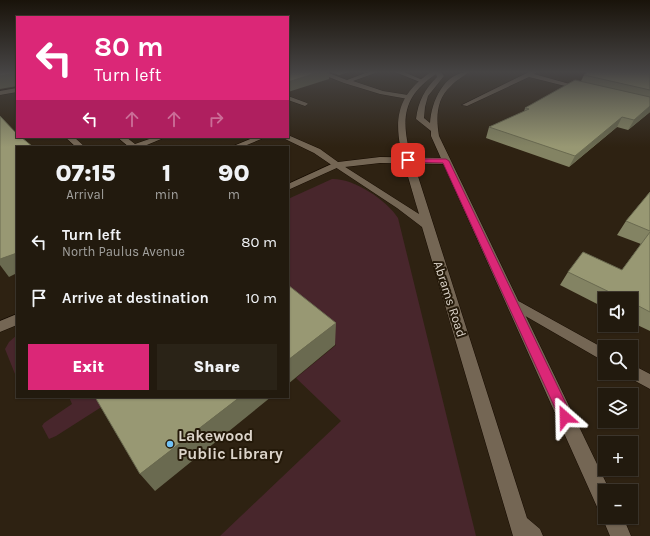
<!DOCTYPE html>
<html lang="en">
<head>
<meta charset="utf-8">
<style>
	body { margin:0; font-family:Karla,sans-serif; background:#2a2317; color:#f1f3f6; height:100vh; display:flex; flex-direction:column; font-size:15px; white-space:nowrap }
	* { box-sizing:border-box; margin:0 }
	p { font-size:13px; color:#a2a19e }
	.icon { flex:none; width:22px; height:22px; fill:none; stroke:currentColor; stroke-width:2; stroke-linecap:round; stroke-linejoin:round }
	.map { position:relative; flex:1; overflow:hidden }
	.side { position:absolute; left:16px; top:146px; width:273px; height:252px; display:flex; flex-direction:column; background:#221a0e; border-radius:0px; box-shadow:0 1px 3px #0004,0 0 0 1px #3f382e }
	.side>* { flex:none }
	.hud { position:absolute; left:16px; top:16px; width:273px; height:122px; border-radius:0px; box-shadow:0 1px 3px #0004,0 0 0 1px #3f382e; background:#db2777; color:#fff; overflow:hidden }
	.buttons { position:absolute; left:598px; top:292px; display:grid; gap:8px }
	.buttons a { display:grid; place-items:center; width:40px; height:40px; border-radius:0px; background:#221a0e; box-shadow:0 1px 3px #0004,0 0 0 1px #3f382e; font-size:20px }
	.pin { position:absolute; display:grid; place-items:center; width:34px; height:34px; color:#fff; margin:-17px; border-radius:8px; box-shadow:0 2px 6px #0006 }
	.me { position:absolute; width:44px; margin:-22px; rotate:335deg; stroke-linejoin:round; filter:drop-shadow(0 0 3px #0008) }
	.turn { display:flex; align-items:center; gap:14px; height:84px; padding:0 12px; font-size:18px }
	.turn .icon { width:52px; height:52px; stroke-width:2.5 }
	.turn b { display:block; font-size:28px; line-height:34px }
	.lanes { display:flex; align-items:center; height:38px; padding:0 12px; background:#0003; justify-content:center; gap:20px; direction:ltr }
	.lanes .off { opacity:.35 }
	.eta { display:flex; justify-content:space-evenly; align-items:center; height:68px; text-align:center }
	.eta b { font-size:24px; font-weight:800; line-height:28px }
	.button { display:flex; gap:8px; margin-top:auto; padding:8px 12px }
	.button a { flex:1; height:46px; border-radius:0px; background:#db2777; color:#fff; font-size:16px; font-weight:800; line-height:46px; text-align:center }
	.button a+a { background:#2a2317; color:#f1f3f6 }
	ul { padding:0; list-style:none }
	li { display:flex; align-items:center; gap:12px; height:56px; padding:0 12px }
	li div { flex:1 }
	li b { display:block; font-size:15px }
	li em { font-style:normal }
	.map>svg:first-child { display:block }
</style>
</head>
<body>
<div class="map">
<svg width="650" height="536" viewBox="0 0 650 536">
	<rect width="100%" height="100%" fill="#2e2212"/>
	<!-- green -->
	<path fill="#48262c" d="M 332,179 C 353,178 387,200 398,218 L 476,536 L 220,536 L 341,421 L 296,378 L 336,345 L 288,305 L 288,199 Z
		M 17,335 L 17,379 L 5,349 L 9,342 Z
		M 69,397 L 98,397 L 103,406 L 56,436 L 49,439 L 42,426 L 44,423 L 72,404 Z"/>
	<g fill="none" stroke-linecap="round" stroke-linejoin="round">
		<defs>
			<path id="service" d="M 316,72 L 326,72 L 347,80 L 368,72 L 378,72 L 353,81 L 383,91 L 408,95 L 411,97 L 408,99 L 380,94 L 344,83 Z
				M 395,72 L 404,72 L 425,81 L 420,82 Z
				M 17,88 L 17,92 L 0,95 L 0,91 Z
				M 288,96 L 307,103 L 308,104 L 305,106 L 288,100 Z
				M 65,137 L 74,137 L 85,147 L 76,147 Z
				M 117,137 L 126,137 L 135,144 L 155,137 L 166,137 L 142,147 L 129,147 Z
				M 255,137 L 266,137 L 242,147 L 231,147 Z"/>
			<path id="minor" d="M 529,72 L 537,72 L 534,74 L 584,88 L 581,90 L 529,77 L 467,106 L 462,105 Z
				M 336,162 L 340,165 L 339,167 L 288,190 L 288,184 Z
				M 513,298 L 605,349 L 605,362 L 508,306 L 506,303 L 508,300 Z
				M 17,314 L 17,325 L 0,332 L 0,321 Z
				M 631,364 L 650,374 L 650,389 L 626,376 L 624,373 L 631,373 Z"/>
			<path id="tertiary" d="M 288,135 L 320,149 L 338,162 L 380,157 L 446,158 L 450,161 L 446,164 L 380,163 L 336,168 L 314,153 L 285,139 L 284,137 L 288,137 Z"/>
			<path id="secondary" d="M 431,72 L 441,72 L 444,76 L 428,96 L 425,107 L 424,118 L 430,123 C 431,102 444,72 469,72 C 463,77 456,80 451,86 C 436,99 436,118 439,136 L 610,491 L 605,491 L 605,517 L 623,517 L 631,536 L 610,536 L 602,517 L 604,511 L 598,509 L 431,136 L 431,131 L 416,119 C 418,101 425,89 437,77 L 436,74 C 408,93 401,112 408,145 L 527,518 L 540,529 L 543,536 L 513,536 L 422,227 L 397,208 L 332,165 L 336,162 L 339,163 L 419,214 C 414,198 410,183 405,167 C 394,126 392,98 431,72 Z"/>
		</defs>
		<!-- service casing -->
		<use href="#service" stroke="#160b01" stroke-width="1"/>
		<!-- minor casing -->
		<use href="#minor" stroke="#160b01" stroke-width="1"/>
		<!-- tertiary casing -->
		<use href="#tertiary" stroke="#160b01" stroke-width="1"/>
		<!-- secondary casing -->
		<use href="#secondary" stroke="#160b01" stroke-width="1"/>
		<!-- service -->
		<use href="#service" fill="#746654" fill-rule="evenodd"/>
		<!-- minor -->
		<use href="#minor" fill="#746654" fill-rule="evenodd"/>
		<!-- tertiary -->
		<use href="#tertiary" fill="#746654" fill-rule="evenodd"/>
		<!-- secondary -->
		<use href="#secondary" fill="#746654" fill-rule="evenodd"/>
	</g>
	<!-- wall -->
	<path fill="#838363" d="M 331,72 L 348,72 L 339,75 Z
		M 650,72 L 650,112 L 628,130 L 617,127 L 569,167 L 486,138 L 489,127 L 524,112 L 525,108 L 581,81 L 584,75 Z
		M 650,192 L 650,331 L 631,322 L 631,299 L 605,299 L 605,308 L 560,285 L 568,272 L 622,270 L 641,244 L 617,235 L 626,221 Z"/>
	<!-- shaded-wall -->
	<path fill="#6a6a50" d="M 319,72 L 329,72 L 329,79 L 288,92 L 288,82 Z
		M 339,72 L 348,72 L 339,75 Z
		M 17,73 L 17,86 L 0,89 L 0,76 Z
		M 650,106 L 650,112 L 628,130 L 634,120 Z
		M 622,117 L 617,127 L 569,167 L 575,156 Z
		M 17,253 L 17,273 L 9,277 L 0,265 L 0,259 Z
		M 336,323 L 335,345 L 288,384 L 288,360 Z
		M 240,397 L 271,397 L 155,491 L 140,474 Z"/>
	<!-- building -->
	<path fill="#989873" stroke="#6a6a50" d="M 0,72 L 17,72 L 17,73 L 0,76 Z
		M 288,72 L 319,72 L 288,82 Z
		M 588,72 L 650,72 L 650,90 L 584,75 Z
		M 575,80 L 650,97 L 650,106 L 634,120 L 622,117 L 575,156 L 489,127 L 529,109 L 525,108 Z
		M 0,116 L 17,134 L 17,137 L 21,137 L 33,147 L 17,147 L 17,253 L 0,259 Z
		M 650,192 L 650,231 L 626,221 Z
		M 650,232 L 650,312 L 631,302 L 631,299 L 624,299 L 568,272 L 583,252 L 622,270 Z
		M 288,285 L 336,323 L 288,360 Z
		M 95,397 L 240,397 L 140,474 Z"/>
	<!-- sky -->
	<linearGradient id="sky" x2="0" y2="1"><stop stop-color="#19130a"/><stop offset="0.49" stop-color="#464444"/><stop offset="1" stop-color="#464444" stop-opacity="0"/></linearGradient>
	<rect width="650" height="147" fill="url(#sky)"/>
	<!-- route -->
	<path fill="#db2777" stroke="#8e194d" d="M 406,159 L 446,159 L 449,161 L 570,412 L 572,417 L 570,421 L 565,423 L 561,421 L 443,163 L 408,162 L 406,162 Z"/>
	<!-- markers -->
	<circle fill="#71c1f5" stroke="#241909" stroke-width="1.5" cx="170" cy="444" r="4"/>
	<g text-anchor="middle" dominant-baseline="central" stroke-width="4" stroke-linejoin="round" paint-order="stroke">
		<!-- street labels -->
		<g font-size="13" fill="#dcd4ca" stroke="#241909">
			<text transform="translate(450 299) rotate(72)">Abrams Road</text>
		</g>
		<!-- near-poi labels -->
		<g font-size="16" font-weight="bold" fill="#dcd4ca" stroke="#241909" text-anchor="start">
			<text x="178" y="435">Lakewood<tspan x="178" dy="18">Public Library</tspan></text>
		</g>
	</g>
</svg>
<div class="buttons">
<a><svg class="icon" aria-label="sound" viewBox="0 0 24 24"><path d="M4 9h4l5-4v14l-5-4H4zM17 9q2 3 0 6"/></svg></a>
<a><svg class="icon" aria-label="search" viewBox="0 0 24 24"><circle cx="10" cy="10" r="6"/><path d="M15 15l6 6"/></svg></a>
<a><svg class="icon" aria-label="layers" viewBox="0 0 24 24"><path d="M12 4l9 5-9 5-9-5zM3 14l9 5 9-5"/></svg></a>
<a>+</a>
<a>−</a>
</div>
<div class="pin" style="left:408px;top:160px;background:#d93025"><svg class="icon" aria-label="arrive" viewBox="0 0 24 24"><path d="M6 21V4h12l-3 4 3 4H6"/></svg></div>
<svg class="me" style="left:565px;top:417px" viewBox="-20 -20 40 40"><path d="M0-17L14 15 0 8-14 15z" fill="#db2777" stroke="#fff" stroke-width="4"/></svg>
<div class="hud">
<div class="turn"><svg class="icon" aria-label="left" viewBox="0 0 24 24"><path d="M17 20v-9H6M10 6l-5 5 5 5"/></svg><div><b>80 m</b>Turn left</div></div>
<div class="lanes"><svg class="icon" aria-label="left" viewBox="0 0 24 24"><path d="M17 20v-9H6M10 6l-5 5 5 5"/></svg><svg class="icon off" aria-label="ahead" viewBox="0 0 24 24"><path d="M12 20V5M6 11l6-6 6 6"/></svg><svg class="icon off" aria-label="ahead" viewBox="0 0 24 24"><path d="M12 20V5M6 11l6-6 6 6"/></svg><svg class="icon off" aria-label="right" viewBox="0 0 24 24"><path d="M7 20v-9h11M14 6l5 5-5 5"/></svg></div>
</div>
<section class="side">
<div class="eta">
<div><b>07:15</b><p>Arrival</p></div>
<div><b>1</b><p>min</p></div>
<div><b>90</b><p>m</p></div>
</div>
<ul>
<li><svg class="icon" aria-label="left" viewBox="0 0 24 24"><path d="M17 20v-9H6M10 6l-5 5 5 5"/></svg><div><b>Turn left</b><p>North Paulus Avenue</p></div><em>80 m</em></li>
<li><svg class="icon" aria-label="arrive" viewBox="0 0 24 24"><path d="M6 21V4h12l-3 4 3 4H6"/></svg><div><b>Arrive at destination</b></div><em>10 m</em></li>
</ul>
<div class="button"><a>Exit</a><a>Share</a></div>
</section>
</div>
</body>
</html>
